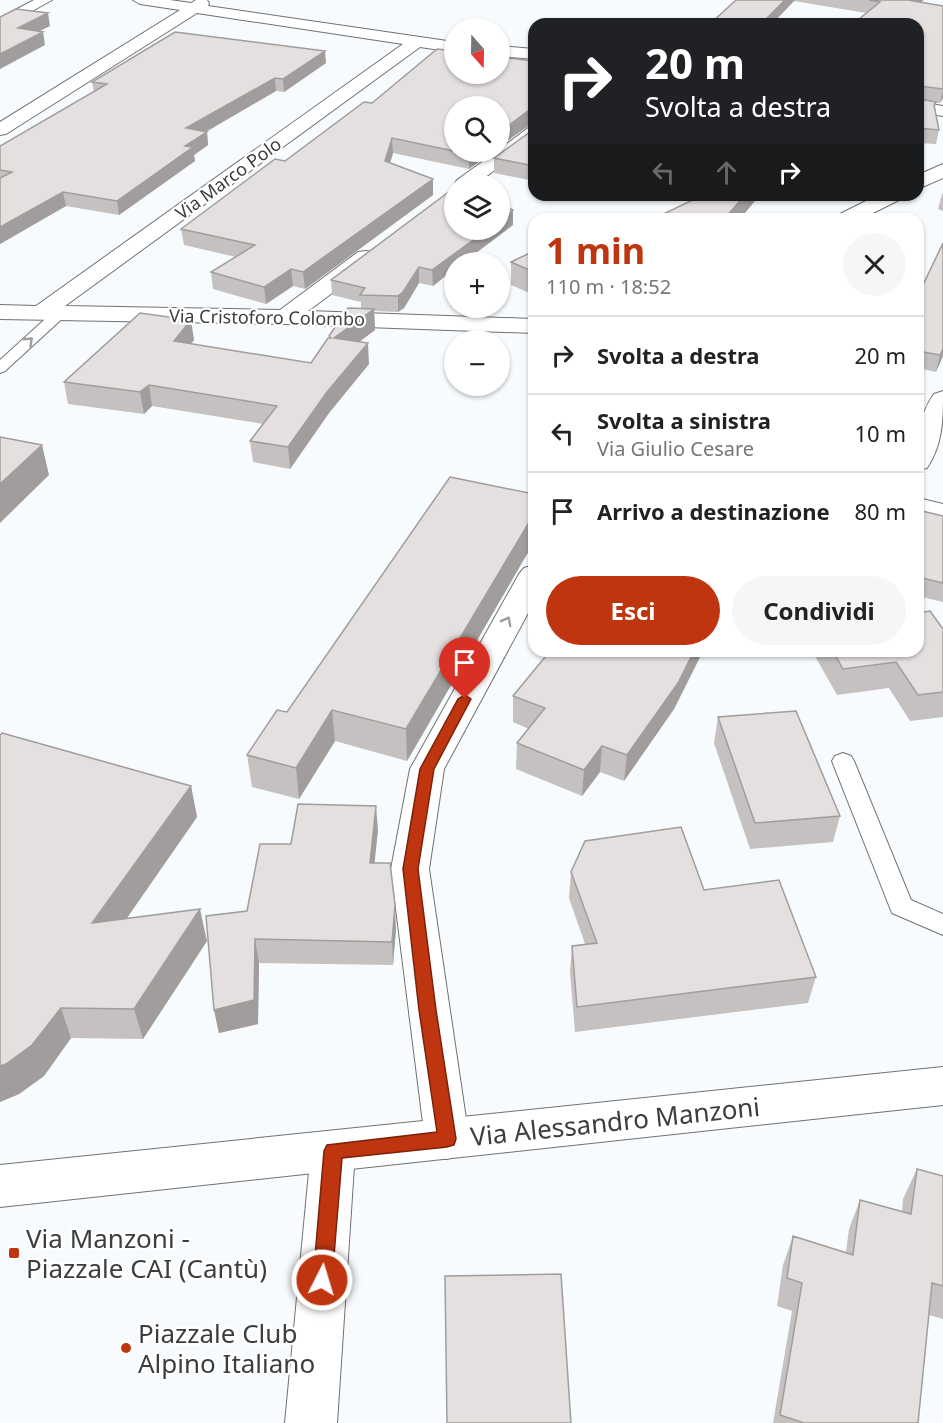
<!DOCTYPE html>
<html lang="it">
<head>
<meta charset="utf-8">
<style>
	body { margin:0; font-family:"Noto Sans",sans-serif; background:#f6f6f6; color:#222; height:100vh; display:flex; flex-direction:column; font-size:22px; white-space:nowrap }
	* { box-sizing:border-box; margin:0 }
	p { font-size:20px; color:#767676 }
	.icon { flex:none; width:33px; height:33px; fill:none; stroke:currentColor; stroke-width:2; stroke-linecap:round; stroke-linejoin:round }
	.map { position:relative; flex:1; overflow:hidden }
	.side { position:absolute; left:528px; top:213px; width:396px; height:444px; display:flex; flex-direction:column; background:#fff; border-radius:18px; box-shadow:0 2px 4px #0004 }
	.side>* { flex:none }
	.top-card { position:absolute; left:528px; top:18px; width:396px; height:183px; border-radius:18px; box-shadow:0 2px 4px #0004; background:#202124; color:#fff; overflow:hidden }
	.needle { width:39px; rotate:160deg }
	.fabs { position:absolute; left:444px; top:18px; display:grid; gap:12px }
	.fabs a { display:grid; place-items:center; width:66px; height:66px; border-radius:50%; background:#fff; box-shadow:0 2px 4px #0004; font-size:30px }
	.pin { position:absolute; display:grid; place-items:center; width:51px; height:51px; color:#fff; margin:-62px -26px; border-radius:50% 50% 50% 0; rotate:-45deg; box-shadow:0 0 6px #0007 }
	.pin .icon { rotate:45deg }
	.me { position:absolute; width:66px; margin:-33px; rotate:5deg; stroke-linejoin:round; filter:drop-shadow(0 0 4px #0008) }
	.turn { display:flex; align-items:center; gap:21px; height:126px; padding:0 18px; font-size:27px }
	.turn .icon { width:78px; height:78px; stroke-width:2.5 }
	.turn b { display:block; font-size:42px; line-height:51px }
	.lanes { display:flex; align-items:center; height:57px; padding:0 18px; background:#0003; justify-content:center; gap:30px; direction:ltr }
	.lanes .off { opacity:.35 }
	.round { display:grid; place-items:center; flex:none; width:63px; height:63px; border-radius:32px; background:#f6f6f6 }
	.head { display:flex; align-items:center; justify-content:space-between; height:102px; padding:0 18px }
	h1 { font-size:36px; font-weight:700; line-height:45px; color:#bf350f }
	.action { display:flex; gap:12px; margin-top:auto; padding:12px 18px }
	.action a { flex:1; height:69px; border-radius:36px; background:#bf350f; color:#fff; font-size:24px; font-weight:700; line-height:69px; text-align:center }
	.action a+a { background:#f6f6f6; color:#222 }
	ul { padding:0; list-style:none }
	li { display:flex; align-items:center; gap:18px; height:78px; padding:0 18px; border-top:2px solid #e0e0e0 }
	li div { flex:1 }
	li b { display:block; font-size:22px }
	li em { font-style:normal }
	.map>svg:first-child { display:block }
</style>
</head>
<body>
<div class="map">
<svg width="943" height="1423" viewBox="0 0 943 1423">
	<rect width="100%" height="100%" fill="#f7fbfd"/>
	<g fill="none" stroke-linecap="round" stroke-linejoin="round">
		<defs>
			<path id="lane" d="M 59,310 L 64,311 L 66,314 L 64,317 L 5,371 L 0,373 L 0,360 L 54,311 Z
				M 843,753 L 851,756 L 854,761 L 911,900 L 943,914 L 943,935 L 892,913 L 832,761 L 835,756 Z"/>
			<path id="street" d="M 34,0 L 52,0 L 0,29 L 0,18 Z
				M 133,0 L 170,0 L 191,3 L 196,0 L 207,0 L 209,3 L 208,6 L 454,42 L 454,52 L 420,47 L 65,306 L 280,310 L 358,252 L 366,251 L 374,252 L 377,257 L 374,262 L 308,311 L 534,319 L 534,333 L 285,324 L 0,319 L 0,305 L 36,306 L 403,44 L 197,13 L 6,134 L 0,135 L 0,122 L 180,10 L 140,4 Z
				M 500,46 L 534,49 L 534,59 L 500,56 Z
				M 918,102 L 943,106 L 943,116 L 918,112 Z
				M 534,127 L 534,141 L 476,184 L 455,184 L 457,180 L 496,152 L 500,152 L 500,149 L 528,128 Z
				M 943,164 L 943,178 L 918,189 L 918,175 Z
				M 878,195 L 904,195 L 901,199 L 861,219 L 835,219 L 838,215 Z
				M 943,391 C 943,419 943,444 927,468 L 918,470 C 918,441 917,418 934,394 Z
				M 918,498 L 943,504 L 943,521 L 918,515 Z
				M 534,565 L 534,602 L 444,769 L 429,869 L 469,1139 L 463,1153 L 447,1159 L 431,1153 L 425,1139 L 391,869 L 410,769 L 519,574 L 524,568 Z
				M 333,1131 L 349,1137 L 355,1151 L 337,1423 L 285,1423 L 311,1151 L 317,1137 Z"/>
			<path id="secondary" d="M 943,1067 L 943,1105 L 0,1207 L 0,1165 Z"/>
		</defs>
		<!-- lane casing -->
		<use href="#lane" stroke="#6f7274" stroke-width="2"/>
		<!-- street casing -->
		<use href="#street" stroke="#6f7274" stroke-width="2"/>
		<!-- secondary casing -->
		<use href="#secondary" stroke="#6f7274" stroke-width="2"/>
		<!-- lane -->
		<use href="#lane" fill="#fff" fill-rule="evenodd"/>
		<!-- street -->
		<use href="#street" fill="#fff" fill-rule="evenodd"/>
		<!-- secondary -->
		<use href="#secondary" fill="#fff" fill-rule="evenodd"/>
	</g>
	<!-- wall -->
	<path fill="#c4c1c0" d="M 736,0 L 924,0 L 920,2 L 943,6 L 943,98 L 940,103 L 936,103 L 935,108 L 939,130 L 936,144 L 918,143 L 918,24 L 866,13 L 794,1 L 772,24 L 710,24 Z
		M 534,61 L 534,125 L 528,126 L 500,146 L 500,106 L 454,106 L 454,152 L 492,152 L 469,169 L 393,153 L 390,163 L 433,179 L 433,195 L 305,289 L 293,286 L 266,304 L 213,289 L 211,272 L 236,257 L 184,245 L 181,229 L 285,161 L 372,103 Z
		M 326,63 L 284,92 L 276,91 L 206,132 L 207,132 L 208,145 L 194,155 L 195,161 L 119,215 L 66,206 L 0,244 L 0,146 L 94,92 L 92,82 Z
		M 534,129 L 534,181 L 494,173 L 494,158 Z
		M 943,193 L 943,211 L 938,209 L 942,194 Z
		M 513,225 L 464,262 L 454,262 L 454,269 L 433,286 L 419,283 L 404,308 L 398,312 L 374,311 L 375,330 L 359,342 L 369,364 L 329,413 L 290,469 L 253,462 L 250,441 L 263,424 L 152,406 L 144,414 L 68,404 L 64,382 L 194,340 L 191,344 L 311,363 L 329,338 L 329,336 L 361,309 L 361,302 L 332,295 L 331,280 Z
		M 943,243 L 943,356 L 936,372 L 918,368 L 918,288 L 921,289 Z
		M 534,251 L 534,295 L 511,285 L 511,262 Z
		M 534,494 L 534,542 L 407,761 L 335,741 L 299,799 L 252,787 L 247,755 L 287,712 Z
		M 918,510 L 943,516 L 943,602 L 918,596 Z
		M 943,629 L 943,717 L 910,721 L 889,688 L 837,695 L 812,651 L 918,651 Z
		M 588,651 L 703,651 L 674,709 L 624,781 L 600,772 L 582,796 L 516,769 L 517,743 L 529,729 L 513,722 L 513,696 Z
		M 706,651 L 725,651 L 723,656 Z
		M 718,717 L 840,816 L 833,842 L 750,849 L 714,743 Z
		M 191,786 L 197,817 L 126,919 L 207,941 L 143,1039 L 71,1038 L 44,1076 L 19,1094 L 0,1102 Z
		M 378,830 L 374,863 L 396,929 L 393,965 L 259,963 L 258,1024 L 219,1033 L 214,1010 L 247,911 L 291,844 Z
		M 571,872 L 704,890 L 816,977 L 808,1003 L 575,1032 L 570,972 L 572,946 L 585,944 L 569,898 Z
		M 917,1169 L 943,1176 L 943,1319 L 929,1315 L 918,1423 L 773,1423 L 792,1311 L 777,1306 L 783,1265 L 793,1236 L 846,1252 L 849,1229 L 860,1200 L 902,1212 L 903,1199 Z"/>
	<!-- shaded-wall -->
	<path fill="#a09d9c" d="M 785,0 L 795,0 L 772,24 L 761,24 Z
		M 907,0 L 924,0 L 905,13 Z
		M 48,13 L 50,26 L 20,41 L 18,28 Z
		M 43,32 L 45,45 L 0,69 L 0,54 Z
		M 325,51 L 326,63 L 284,92 L 283,79 Z
		M 275,78 L 276,91 L 188,142 L 186,128 Z
		M 943,90 L 943,98 L 940,103 Z
		M 534,110 L 534,125 L 528,126 L 500,146 L 500,132 L 528,111 Z
		M 207,132 L 208,145 L 194,155 L 195,161 L 119,215 L 117,201 L 185,146 Z
		M 392,138 L 393,153 L 386,177 L 385,161 Z
		M 472,152 L 492,152 L 469,169 L 469,153 Z
		M 433,179 L 433,195 L 305,289 L 303,272 Z
		M 63,192 L 66,206 L 0,244 L 0,227 Z
		M 745,195 L 760,195 L 740,219 L 724,219 Z
		M 513,210 L 513,225 L 464,262 L 454,262 L 454,269 L 433,286 L 432,270 L 487,230 L 500,230 L 500,221 Z
		M 419,267 L 419,283 L 404,308 L 398,312 L 398,296 Z
		M 291,269 L 293,286 L 266,304 L 264,287 Z
		M 374,309 L 375,330 L 336,359 L 334,338 Z
		M 191,320 L 194,340 L 177,362 L 174,341 Z
		M 368,343 L 369,364 L 329,413 L 290,469 L 288,447 L 327,392 Z
		M 943,349 L 943,356 L 936,372 L 940,355 Z
		M 149,385 L 152,406 L 144,414 L 140,392 Z
		M 42,445 L 49,475 L 0,523 L 0,484 Z
		M 534,514 L 534,542 L 407,761 L 406,729 Z
		M 694,651 L 703,651 L 674,709 L 624,781 L 627,755 Z
		M 332,710 L 335,741 L 299,799 L 296,768 Z
		M 602,746 L 600,772 L 582,796 L 584,770 Z
		M 191,786 L 197,817 L 102,954 L 92,923 Z
		M 376,806 L 378,830 L 372,887 L 370,863 Z
		M 395,905 L 396,929 L 393,965 L 392,942 Z
		M 200,909 L 207,941 L 143,1039 L 134,1009 Z
		M 255,939 L 259,963 L 258,1024 L 219,1033 L 214,1010 Z
		M 61,1008 L 71,1038 L 44,1076 L 19,1094 L 0,1102 L 0,1066 Z"/>
	<!-- building -->
	<path fill="#e4e0df" stroke="#a09d9c" stroke-width="1.5" d="M 736,0 L 785,0 L 761,24 L 710,24 Z
		M 869,0 L 908,0 L 943,6 L 943,89 L 920,86 L 919,99 L 936,102 L 934,105 L 939,130 L 918,128 L 918,24 L 853,24 L 880,2 Z
		M 16,9 L 48,13 L 18,28 L 43,32 L 0,54 L 0,17 Z
		M 632,22 L 645,24 L 630,24 Z
		M 175,32 L 325,51 L 283,79 L 275,78 L 186,128 L 207,132 L 185,146 L 193,147 L 117,201 L 63,192 L 0,227 L 0,178 L 12,172 L 0,170 L 0,146 L 107,84 L 92,82 Z
		M 437,49 L 454,51 L 454,74 L 500,74 L 500,57 L 534,61 L 534,110 L 528,111 L 500,132 L 500,106 L 454,106 L 454,151 L 392,138 L 385,161 L 433,179 L 303,272 L 291,269 L 264,287 L 211,272 L 255,245 L 181,229 L 275,159 L 285,161 L 364,102 L 372,103 Z
		M 534,129 L 534,166 L 494,158 Z
		M 459,152 L 472,152 L 469,153 Z
		M 454,188 L 454,230 L 487,230 L 432,270 L 419,267 L 403,292 L 398,296 L 360,295 L 365,288 L 331,280 Z
		M 703,195 L 745,195 L 724,219 L 653,219 Z
		M 500,205 L 513,210 L 500,221 Z
		M 943,243 L 943,349 L 940,355 L 918,351 L 918,288 L 921,289 Z
		M 534,251 L 534,272 L 511,262 Z
		M 348,308 L 374,309 L 334,338 L 368,343 L 327,392 L 288,447 L 250,441 L 277,406 L 149,385 L 140,392 L 64,382 L 140,313 L 191,320 L 174,341 L 311,363 L 328,338 L 331,338 L 329,336 Z
		M 0,437 L 42,445 L 0,484 Z
		M 450,477 L 534,494 L 534,514 L 406,729 L 332,710 L 296,768 L 247,755 L 277,710 L 287,712 Z
		M 918,510 L 943,516 L 943,583 L 918,577 Z
		M 930,611 L 943,629 L 943,692 L 918,695 L 896,662 L 843,669 L 833,651 L 918,651 L 918,613 Z
		M 550,651 L 588,652 L 694,651 L 678,683 L 627,755 L 602,746 L 584,770 L 517,743 L 545,708 L 513,696 Z
		M 796,711 L 840,816 L 755,823 L 718,717 Z
		M 2,733 L 191,786 L 92,923 L 200,909 L 134,1009 L 61,1008 L 32,1045 L 6,1064 L 0,1066 L 0,735 Z
		M 298,804 L 376,806 L 370,863 L 390,863 L 395,905 L 392,942 L 255,939 L 254,1000 L 214,1010 L 206,916 L 247,911 L 260,844 L 291,844 Z
		M 681,827 L 704,890 L 779,880 L 816,977 L 577,1007 L 572,946 L 597,943 L 571,872 L 585,841 Z
		M 917,1169 L 943,1176 L 943,1286 L 932,1283 L 918,1423 L 804,1423 L 780,1415 L 802,1283 L 787,1278 L 793,1236 L 853,1255 L 860,1200 L 911,1214 Z
		M 561,1274 L 571,1423 L 447,1423 L 445,1276 Z"/>
	<!-- one-way arrows -->
	<defs><path id="oneway-chevron" d="M-2-3.5L2.5 0L-2 3.5" fill="none" stroke-width="1.6" stroke-linecap="round" stroke-linejoin="round" transform="scale(1.5)"/></defs>
	<g stroke="#9e9e9e">
		<use href="#oneway-chevron" transform="translate(29 341) rotate(-43)"/>
		<use href="#oneway-chevron" transform="translate(507 621) rotate(-62)"/>
	</g>
	<!-- route -->
	<path fill="#bf350f" stroke="#7c220a" stroke-width="1.5" d="M 465,695 L 471,699 L 434,769 L 418,869 L 436,1010 L 456,1139 L 454,1145 L 447,1147 L 342,1158 L 332,1280 L 329,1287 L 322,1289 L 315,1287 L 313,1280 L 324,1151 L 327,1145 L 437,1132 L 419,1010 L 403,869 L 420,769 L 458,699 Z"/>
	<!-- markers -->
	<g fill="#bf350f" stroke="#fff" stroke-width="2">
		<rect x="8" y="1247" width="12" height="12" rx="3"/>
		<circle cx="126" cy="1348" r="6"/>
	</g>
	<g text-anchor="middle" dominant-baseline="central" stroke-width="4.5" stroke-linejoin="round" paint-order="stroke">
		<!-- far-street labels -->
		<g font-size="18" fill="#3c3d3e" stroke="#fff">
			<text transform="translate(228 178) rotate(-36)">Via Marco Polo</text>
			<text transform="translate(267 317) rotate(1)">Via Cristoforo Colombo</text>
		</g>
		<!-- near-street labels -->
		<g font-size="26" fill="#3c3d3e" stroke="#fff">
			<text transform="translate(615 1121) rotate(-6)">Via Alessandro Manzoni</text>
		</g>
		<!-- near-poi labels -->
		<g font-size="26" fill="#3c3d3e" stroke="#fff" text-anchor="start">
			<text x="26" y="1238">Via Manzoni -<tspan x="26" dy="30">Piazzale CAI (Cantù)</tspan></text>
			<text x="138" y="1333">Piazzale Club<tspan x="138" dy="30">Alpino Italiano</tspan></text>
		</g>
	</g>
</svg>
<div class="fabs">
<a><svg class="needle" viewBox="-14 -14 28 28"><path d="M0-13l5 13h-10z" fill="#e53935"/><path d="M0 13l5-13h-10z" fill="#767676"/></svg></a>
<a><svg class="icon" aria-label="search" viewBox="0 0 24 24"><circle cx="10" cy="10" r="6"/><path d="M15 15l6 6"/></svg></a>
<a><svg class="icon" aria-label="layers" viewBox="0 0 24 24"><path d="M12 4l9 5-9 5-9-5zM3 14l9 5 9-5"/></svg></a>
<a>+</a>
<a>−</a>
</div>
<div class="pin" style="left:465px;top:699px;background:#d93025"><svg class="icon" aria-label="arrive" viewBox="0 0 24 24"><path d="M6 21V4h12l-3 4 3 4H6"/></svg></div>
<svg class="me" style="left:322px;top:1280px" viewBox="-20 -20 40 40"><circle r="17" fill="#bf350f" stroke="#fff" stroke-width="3"/><path d="M0-11L8 9 0 5-8 9z" fill="#fff"/></svg>
<div class="top-card">
<div class="turn"><svg class="icon" aria-label="right" viewBox="0 0 24 24"><path d="M7 20v-9h11M14 6l5 5-5 5"/></svg><div><b>20 m</b>Svolta a destra</div></div>
<div class="lanes"><svg class="icon off" aria-label="left" viewBox="0 0 24 24"><path d="M17 20v-9H6M10 6l-5 5 5 5"/></svg><svg class="icon off" aria-label="ahead" viewBox="0 0 24 24"><path d="M12 20V5M6 11l6-6 6 6"/></svg><svg class="icon" aria-label="right" viewBox="0 0 24 24"><path d="M7 20v-9h11M14 6l5 5-5 5"/></svg></div>
</div>
<section class="side">
<div class="head"><div><h1>1 min</h1><p>110 m · 18:52</p></div><a class="round"><svg class="icon" aria-label="close" viewBox="0 0 24 24"><path d="M6 6l12 12M18 6L6 18"/></svg></a></div>
<ul>
<li><svg class="icon" aria-label="right" viewBox="0 0 24 24"><path d="M7 20v-9h11M14 6l5 5-5 5"/></svg><div><b>Svolta a destra</b></div><em>20 m</em></li>
<li><svg class="icon" aria-label="left" viewBox="0 0 24 24"><path d="M17 20v-9H6M10 6l-5 5 5 5"/></svg><div><b>Svolta a sinistra</b><p>Via Giulio Cesare</p></div><em>10 m</em></li>
<li><svg class="icon" aria-label="arrive" viewBox="0 0 24 24"><path d="M6 21V4h12l-3 4 3 4H6"/></svg><div><b>Arrivo a destinazione</b></div><em>80 m</em></li>
</ul>
<div class="action"><a>Esci</a><a>Condividi</a></div>
</section>
</div>
</body>
</html>
